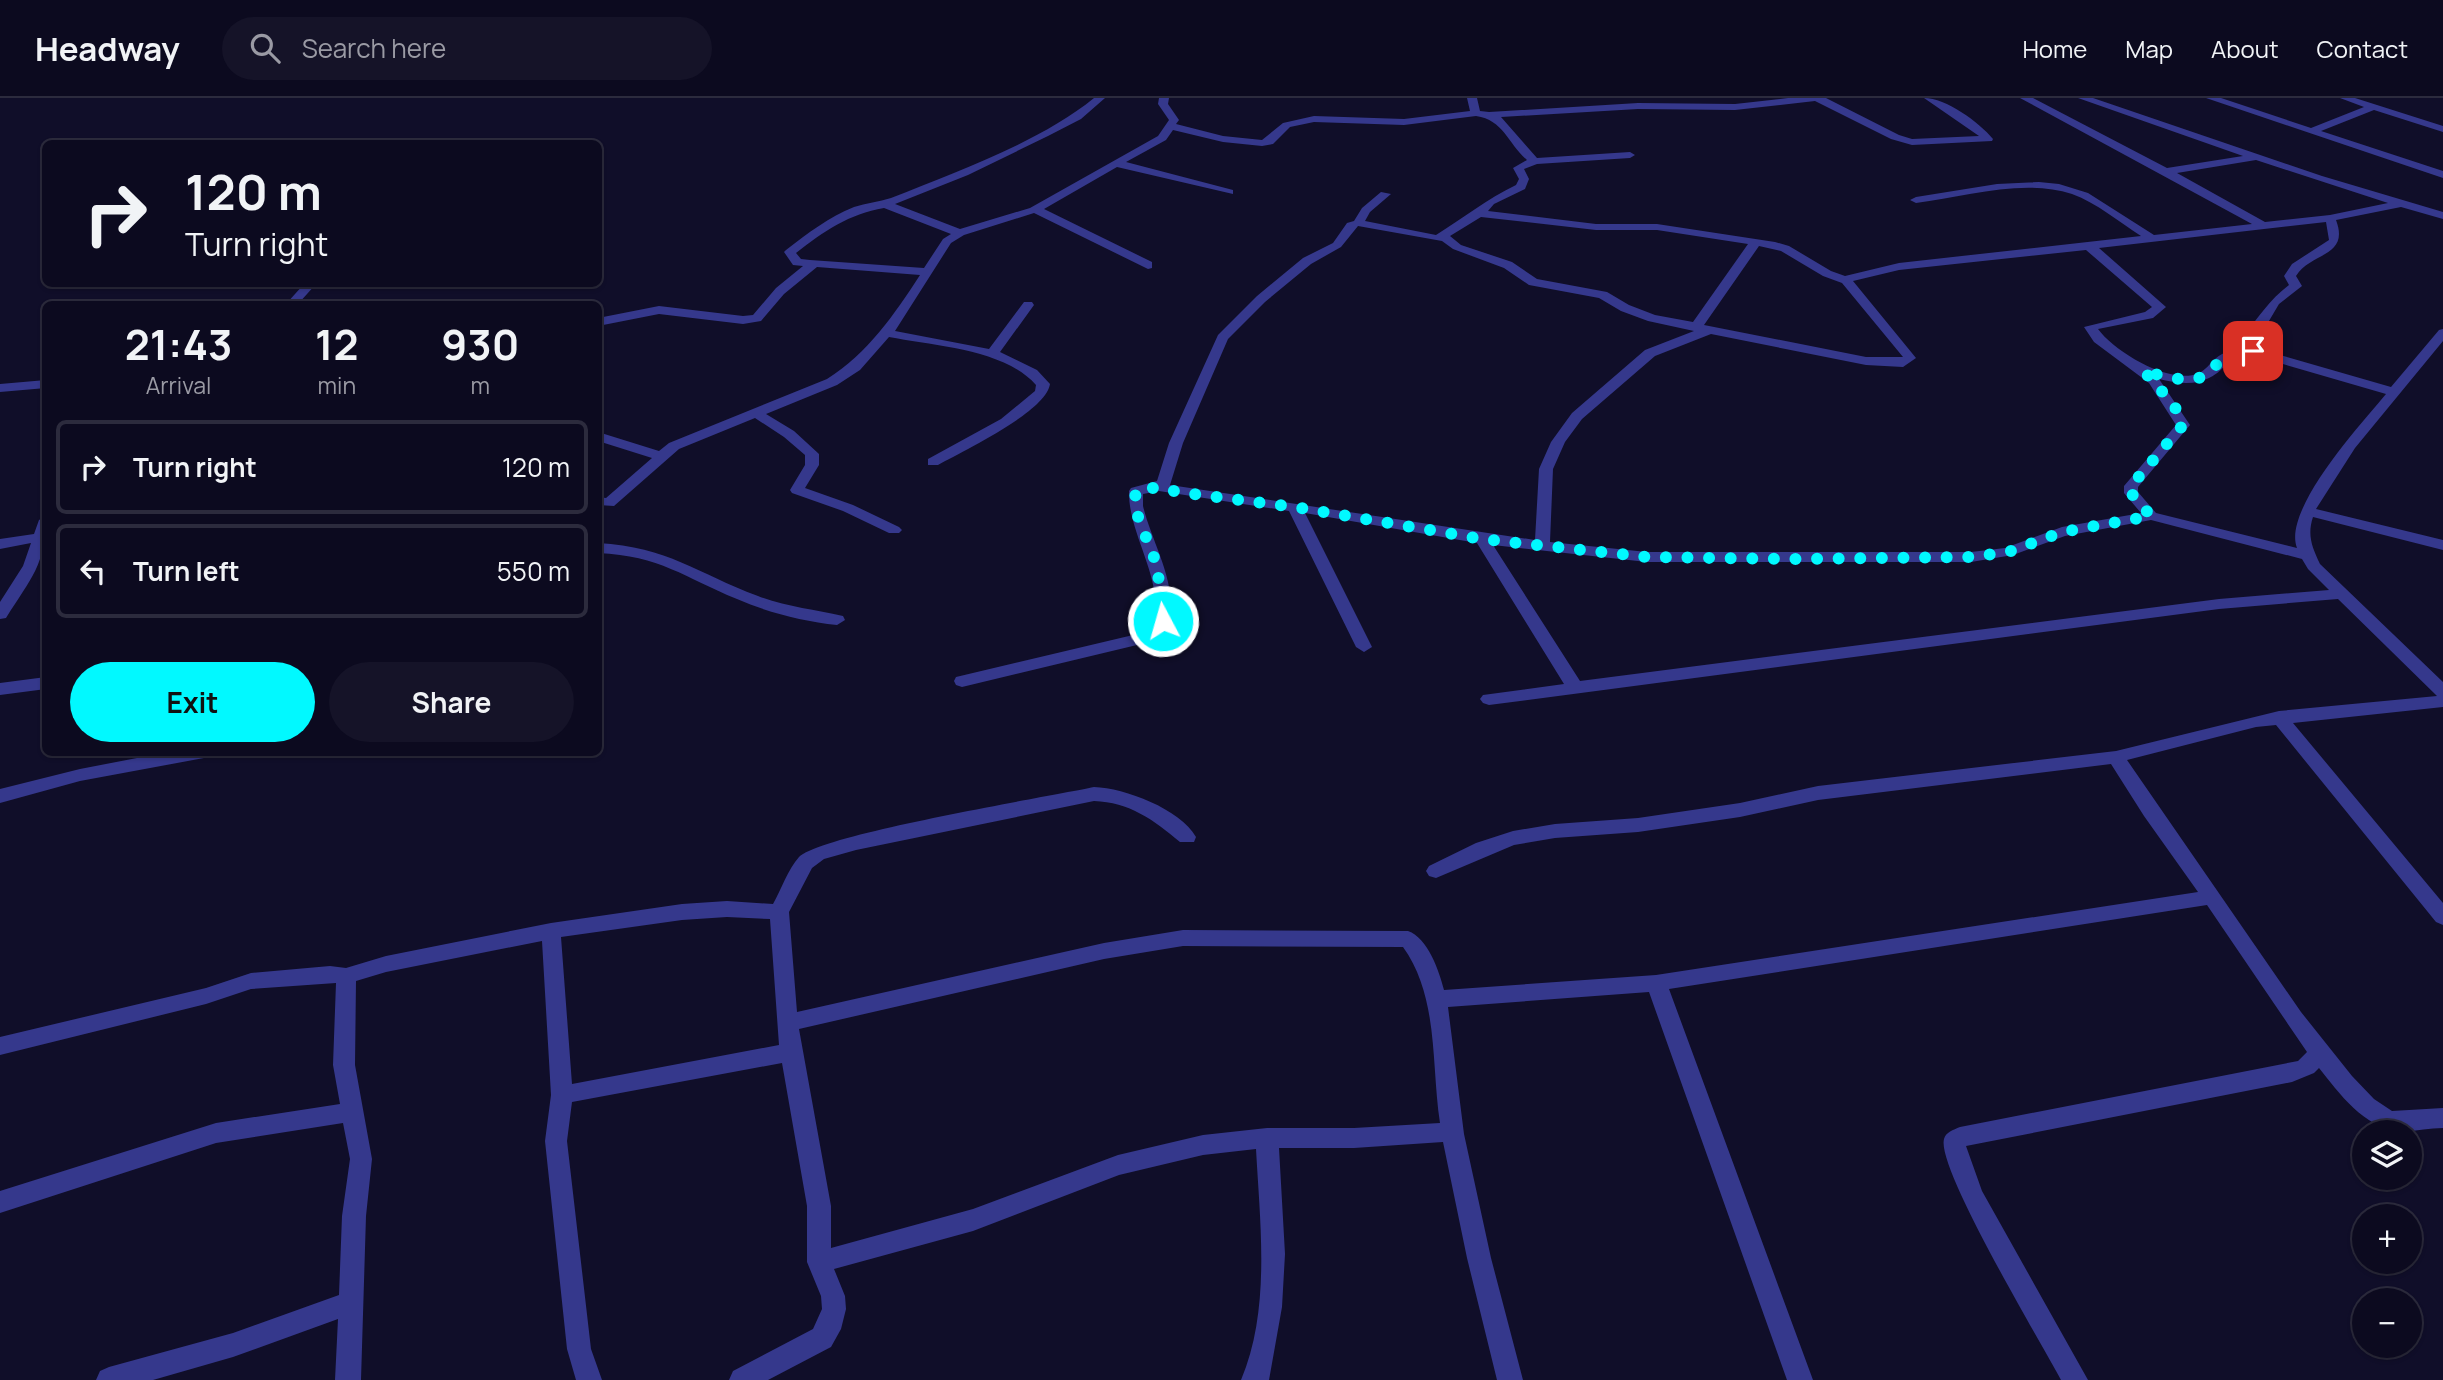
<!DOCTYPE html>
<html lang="en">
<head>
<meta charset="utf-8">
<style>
	body { margin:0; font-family:Manrope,sans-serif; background:#151328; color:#f1f3f6; height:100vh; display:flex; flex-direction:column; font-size:26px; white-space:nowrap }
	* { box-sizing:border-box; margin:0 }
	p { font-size:23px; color:#9a9aa4 }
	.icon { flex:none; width:38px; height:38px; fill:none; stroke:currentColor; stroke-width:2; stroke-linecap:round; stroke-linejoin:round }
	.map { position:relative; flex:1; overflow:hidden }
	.panel { position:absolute; left:42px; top:203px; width:560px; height:455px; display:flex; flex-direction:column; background:#0c0a1f; border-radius:10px; box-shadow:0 2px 5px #0004,0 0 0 2px #2c2b3d }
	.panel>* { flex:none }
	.banner { position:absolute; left:42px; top:42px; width:560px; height:147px; border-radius:10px; box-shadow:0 2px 5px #0004,0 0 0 2px #2c2b3d; background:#0c0a1f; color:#f1f3f6; overflow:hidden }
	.buttons { position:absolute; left:2352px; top:1022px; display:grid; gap:14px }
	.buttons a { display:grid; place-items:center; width:70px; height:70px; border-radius:50%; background:#0c0a1f; box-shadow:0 2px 5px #0004,0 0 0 2px #2c2b3d; font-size:35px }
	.pin { position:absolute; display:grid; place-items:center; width:60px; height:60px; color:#fff; margin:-30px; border-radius:14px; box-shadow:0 4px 10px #0006 }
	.me { position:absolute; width:77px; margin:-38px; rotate:354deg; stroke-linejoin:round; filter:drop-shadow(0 0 5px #0008) }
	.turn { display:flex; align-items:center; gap:24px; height:147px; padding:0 28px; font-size:32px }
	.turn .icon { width:91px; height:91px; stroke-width:2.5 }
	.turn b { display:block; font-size:49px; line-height:60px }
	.eta { display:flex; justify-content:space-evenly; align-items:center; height:119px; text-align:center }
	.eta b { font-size:42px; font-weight:700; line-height:49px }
	.button { display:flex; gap:14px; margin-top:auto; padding:14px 28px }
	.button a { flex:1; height:80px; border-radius:42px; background:#01f9ff; color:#111; font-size:28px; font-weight:700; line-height:80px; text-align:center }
	.button a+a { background:#151328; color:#f1f3f6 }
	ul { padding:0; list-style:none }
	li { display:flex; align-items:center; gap:21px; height:94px; margin:0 14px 10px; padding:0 14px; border:4px solid #2c2b3d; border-radius:10px }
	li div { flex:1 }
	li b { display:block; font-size:26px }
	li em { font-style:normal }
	header { display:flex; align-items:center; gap:42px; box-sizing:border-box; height:98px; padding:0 35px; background:#0c0a1f; border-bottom:2px solid #2c2b3d }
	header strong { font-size:33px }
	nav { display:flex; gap:38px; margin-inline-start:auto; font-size:24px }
	.search { width:490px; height:63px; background:#151328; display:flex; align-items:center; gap:18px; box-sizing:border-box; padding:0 24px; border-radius:38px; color:#9a9aa4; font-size:26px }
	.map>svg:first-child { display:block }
</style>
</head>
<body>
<header>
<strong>Headway</strong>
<div class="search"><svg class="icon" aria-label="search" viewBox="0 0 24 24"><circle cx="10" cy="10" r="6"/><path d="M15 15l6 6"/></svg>Search here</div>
<nav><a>Home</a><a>Map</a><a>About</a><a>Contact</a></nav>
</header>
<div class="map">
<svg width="2443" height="1282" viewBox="0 0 2443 1282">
	<rect width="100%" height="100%" fill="#100e29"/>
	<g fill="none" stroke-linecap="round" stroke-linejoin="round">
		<!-- minor -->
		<path fill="#35388c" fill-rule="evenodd" d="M 1094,0 L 1105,0 L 1081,21 L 1048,38 L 968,77 L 895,106 L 960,131 L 1030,110 L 1158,38 L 1169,22 L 1158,6 L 1159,0 L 1169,0 L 1168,6 L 1179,22 L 1176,26 L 1223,38 L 1262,42 L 1283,25 L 1314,18 L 1404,21 L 1470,13 L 1467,0 L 1477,0 L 1480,13 L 1489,14 L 1638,5 L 1735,6 L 1788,0 L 1826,0 L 1899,37 L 1912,41 L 1979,38 L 1924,0 C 1946,0 1979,24 1993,41 L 1992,43 L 1912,47 L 1891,41 L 1815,3 L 1735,12 L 1638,11 L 1501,19 L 1537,60 L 1630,54 L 1635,57 L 1630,60 L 1537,66 L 1524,71 L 1529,81 L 1525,91 L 1494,106 L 1488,113 L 1596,126 L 1657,126 L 1775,144 L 1789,148 L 1831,173 L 1845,178 L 1899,165 L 2141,138 C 2119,124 2097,105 2072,96 C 2023,80 1965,99 1916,105 L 1910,102 L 1916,99 L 1997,86 L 2039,84 L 2059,86 L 2088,95 L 2154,137 L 2252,126 L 2020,0 L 2033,0 L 2167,70 L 2243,58 L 2078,0 L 2093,0 L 2322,78 L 2443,114 L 2443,121 L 2401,109 L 2336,122 C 2350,159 2311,154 2296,178 L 2302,188 L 2279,206 L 2266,228 L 2256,238 L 2259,251 L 2391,289 L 2439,232 L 2443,231 L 2443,243 L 2355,350 L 2316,411 L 2443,442 L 2443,452 L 2313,419 C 2307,437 2312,449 2320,466 L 2443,584 L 2443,609 L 2293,625 L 2443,805 L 2443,827 L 2436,824 L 2276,627 L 2256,629 L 2127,662 L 2301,914 L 2352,978 L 2374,1001 L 2392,1013 L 2443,1010 L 2443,1030 C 2428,1030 2414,1034 2399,1033 C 2364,1030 2339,995 2319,970 L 2314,975 L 2292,984 L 1966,1048 L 1982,1093 L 2088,1282 L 2061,1282 C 2042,1246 1936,1070 1944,1041 C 1946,1034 1953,1032 1960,1029 L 2298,963 L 2307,954 L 2207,807 L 1669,891 L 1813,1282 L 1787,1282 L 1649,894 L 1448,909 L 1464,1036 L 1491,1160 L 1523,1282 L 1497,1282 L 1467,1160 L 1443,1044 L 1354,1050 L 1279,1050 L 1285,1156 L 1282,1209 L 1269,1282 L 1241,1282 C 1271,1211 1260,1126 1256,1051 L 1203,1057 L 1119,1077 L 973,1133 L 834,1171 L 845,1198 L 846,1211 L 841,1231 L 831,1249 L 768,1282 L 729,1282 L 733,1273 L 813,1231 L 822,1211 L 821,1198 L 807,1164 L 807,1108 L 782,965 L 572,1004 L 567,1043 L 591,1251 L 602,1282 L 576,1282 L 567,1251 L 545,1043 L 551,997 L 542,843 L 386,874 L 356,883 L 355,967 L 372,1061 L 366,1118 L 361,1282 L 335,1282 L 338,1221 L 233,1259 L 153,1282 L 96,1282 L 100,1273 L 109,1269 L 233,1235 L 339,1197 L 342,1118 L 350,1061 L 343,1025 L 216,1045 L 0,1115 L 0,1093 L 216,1025 L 340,1006 L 333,967 L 336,885 L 251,891 L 206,906 L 0,957 L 0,939 L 206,890 L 251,875 L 330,868 L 346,870 L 386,858 L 551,825 L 682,806 L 727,803 L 773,806 C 781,792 788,771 799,759 C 822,736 1047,699 1094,689 C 1125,690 1180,711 1196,739 L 1194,744 L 1180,744 C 1154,722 1129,704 1094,703 L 856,752 L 824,761 L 812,770 L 789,814 L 797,914 L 1104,845 L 1183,832 L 1408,833 C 1428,840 1439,873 1444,892 L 1656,877 L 2198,794 L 2144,718 L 2111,666 L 1818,702 L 1740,719 L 1638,734 L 1555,740 L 1514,747 L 1436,780 L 1429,778 L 1426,773 L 1429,768 L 1476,745 L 1513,733 L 1555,726 L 1638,720 L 1740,705 L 1818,688 L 2116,653 L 2279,613 L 2437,598 L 2338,501 L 2219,511 L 1489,607 L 1483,605 L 1480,601 L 1483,597 L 1564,586 L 1477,445 L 1305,415 L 1372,549 L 1364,554 L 1356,549 L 1289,413 L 1159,393 L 1143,396 L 1143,408 C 1153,450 1187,499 1162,541 L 962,589 L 956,587 L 954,583 L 956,579 L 1150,533 C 1170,488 1128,440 1129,393 L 1131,390 L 1157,383 L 1169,345 L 1218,237 L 1257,198 L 1303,160 L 1333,145 L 1347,125 L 1354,123 L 1362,110 L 1381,94 L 1391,96 L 1370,114 L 1365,123 L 1436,137 C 1463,120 1487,101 1516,87 L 1519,81 L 1513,70 L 1527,62 C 1508,46 1504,22 1476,18 L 1404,27 L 1314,24 L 1290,29 L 1273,46 L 1262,48 L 1223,44 L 1173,32 L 1166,42 L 1126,64 L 1233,92 L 1233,96 L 1117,69 L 1044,111 L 1152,164 L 1152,170 L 1148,171 L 1034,115 L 964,137 L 951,145 L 895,233 L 989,251 L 1024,204 L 1032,204 L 1034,207 L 1000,254 L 1037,272 L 1050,286 C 1046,314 963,353 938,367 L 928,367 L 928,361 L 1001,321 L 1035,293 L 1036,287 C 1004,251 935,248 889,239 L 860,272 L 837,287 L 766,316 L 794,333 L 819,356 L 819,367 L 805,390 L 853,407 L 899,429 L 902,432 L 899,435 L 889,435 L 843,413 L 792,395 L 790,392 L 805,367 L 805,357 L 784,339 L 755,320 L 679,351 L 614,408 L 598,407 L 598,399 L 606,400 L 652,360 L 598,343 L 598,334 L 659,353 L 669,345 L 827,281 C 868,255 894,217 920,177 L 817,169 L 784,196 L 761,223 L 743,226 L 659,216 L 598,228 L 598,220 L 659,208 L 743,218 L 753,217 L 776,190 L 803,168 L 793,167 L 784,154 L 786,152 C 808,135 829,119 854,109 C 866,105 879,104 891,100 C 956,74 1040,44 1094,0 ZM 2256,62 L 2388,105 L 2330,117 L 2265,124 L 2177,75 ZM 884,110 L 951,136 L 943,141 L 924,170 L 810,162 L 801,161 L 796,155 C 824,133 849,116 884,110 ZM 1481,119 L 1596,132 L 1657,132 L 1748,146 L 1693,224 L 1655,217 L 1629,207 L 1607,194 L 1537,181 L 1512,164 L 1461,147 L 1450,138 ZM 2326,124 L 2329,142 L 2292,166 L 2284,178 L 2289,187 C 2270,201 2259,219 2244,237 L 2246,250 C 2235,251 2224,253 2215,261 C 2210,265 2206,272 2199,275 C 2170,288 2114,253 2098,231 L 2153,220 L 2166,209 L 2099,150 ZM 1358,128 L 1442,143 L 1453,151 L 1504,170 L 1529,187 L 1599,200 L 1621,213 L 1648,223 L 1694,233 L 1645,252 L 1572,315 L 1551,344 L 1539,371 L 1535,442 L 1170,387 L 1183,345 L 1228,241 L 1265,204 L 1311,166 L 1341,149 ZM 1759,148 L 1781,153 L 1823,178 L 1842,185 L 1903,259 L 1866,259 L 1704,227 ZM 2086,152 L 2152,209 L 2145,214 L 2084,229 L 2094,244 L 2149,285 L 2176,327 L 2124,388 L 2124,395 L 2141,415 L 2062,429 L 2005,450 L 1971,454 L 1647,454 L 1550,444 L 1553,371 L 1565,344 L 1582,321 L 1655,258 L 1711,236 L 1866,267 L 1903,269 L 1916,260 L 1853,183 L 1899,172 ZM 2252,257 L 2386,296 C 2361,326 2282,412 2297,450 L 2156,415 L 2138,394 L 2138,389 L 2190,327 L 2159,281 C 2175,285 2194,288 2209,280 C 2229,270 2224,260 2252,257 ZM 2151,422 L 2302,461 L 2308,471 L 2329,492 L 2219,501 L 1580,583 L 1493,447 L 1647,464 L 1971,464 L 2013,457 L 2065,438 ZM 727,819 L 770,821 L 779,947 L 572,986 L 561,839 L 682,822 ZM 1183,848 L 1403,849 C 1439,899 1431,966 1440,1025 L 1354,1030 L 1267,1030 L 1203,1037 L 1118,1057 L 973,1111 L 831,1150 L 831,1108 L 799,931 L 1104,861 Z
			M 2206,0 L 2221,0 L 2311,30 L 2364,9 L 2340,0 L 2355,0 L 2443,28 L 2443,34 L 2374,12 L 2321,33 L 2443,73 L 2443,80 Z
			M 304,186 L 316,186 L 298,206 L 286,206 Z
			M 46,282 L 46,290 L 0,294 L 0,286 Z
			M 46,418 C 46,467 31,480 6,520 L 0,521 L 0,504 L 23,468 L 31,445 L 0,451 L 0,441 L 34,436 L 39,422 Z
			M 598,445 C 669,449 696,475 758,498 C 786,509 814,511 843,518 L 845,522 L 837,527 C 803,523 769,515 737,501 C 683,479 661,458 598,455 Z
			M 46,579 L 46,591 L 0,597 L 0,585 Z
			M 168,654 L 213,654 L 204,660 L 80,683 L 0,705 L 0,691 L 80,671 Z"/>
	</g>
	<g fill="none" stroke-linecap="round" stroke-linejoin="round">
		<!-- route -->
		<path stroke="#01f9ff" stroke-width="12" stroke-dasharray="0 21.6" d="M 1163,523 C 1162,505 1160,485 1156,467 C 1151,443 1131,418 1136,393 L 1159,389 L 1178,394 L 1295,409 L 1482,441 L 1647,459 L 1788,461 L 1971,459 L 2008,454 L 2062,434 L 2151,418 L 2131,395 L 2131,388 L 2183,327 L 2174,307 L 2143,272 C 2160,278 2188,286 2204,278 C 2210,275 2213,270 2217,266 C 2226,256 2241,254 2253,253"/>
	</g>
</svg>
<div class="buttons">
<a><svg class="icon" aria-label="layers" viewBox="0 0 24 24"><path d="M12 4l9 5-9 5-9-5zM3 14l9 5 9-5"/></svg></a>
<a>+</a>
<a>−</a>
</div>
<div class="pin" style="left:2253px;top:253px;background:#d93025"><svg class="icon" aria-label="arrive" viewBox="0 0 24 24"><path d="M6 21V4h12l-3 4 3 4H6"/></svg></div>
<svg class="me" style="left:1163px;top:523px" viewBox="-20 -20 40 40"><circle r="17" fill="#01f9ff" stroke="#fff" stroke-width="3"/><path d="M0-11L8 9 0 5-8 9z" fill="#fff"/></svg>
<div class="banner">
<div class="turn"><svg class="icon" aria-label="right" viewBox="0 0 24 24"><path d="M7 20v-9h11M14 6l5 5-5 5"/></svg><div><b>120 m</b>Turn right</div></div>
</div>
<section class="panel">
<div class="eta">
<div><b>21:43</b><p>Arrival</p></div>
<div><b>12</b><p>min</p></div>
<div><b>930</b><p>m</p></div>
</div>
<ul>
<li><svg class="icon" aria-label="right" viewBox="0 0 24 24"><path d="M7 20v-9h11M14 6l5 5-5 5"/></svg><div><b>Turn right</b></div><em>120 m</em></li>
<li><svg class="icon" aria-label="left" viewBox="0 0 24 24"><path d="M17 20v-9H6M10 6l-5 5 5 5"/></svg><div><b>Turn left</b></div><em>550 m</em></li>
</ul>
<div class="button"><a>Exit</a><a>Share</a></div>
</section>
</div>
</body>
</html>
